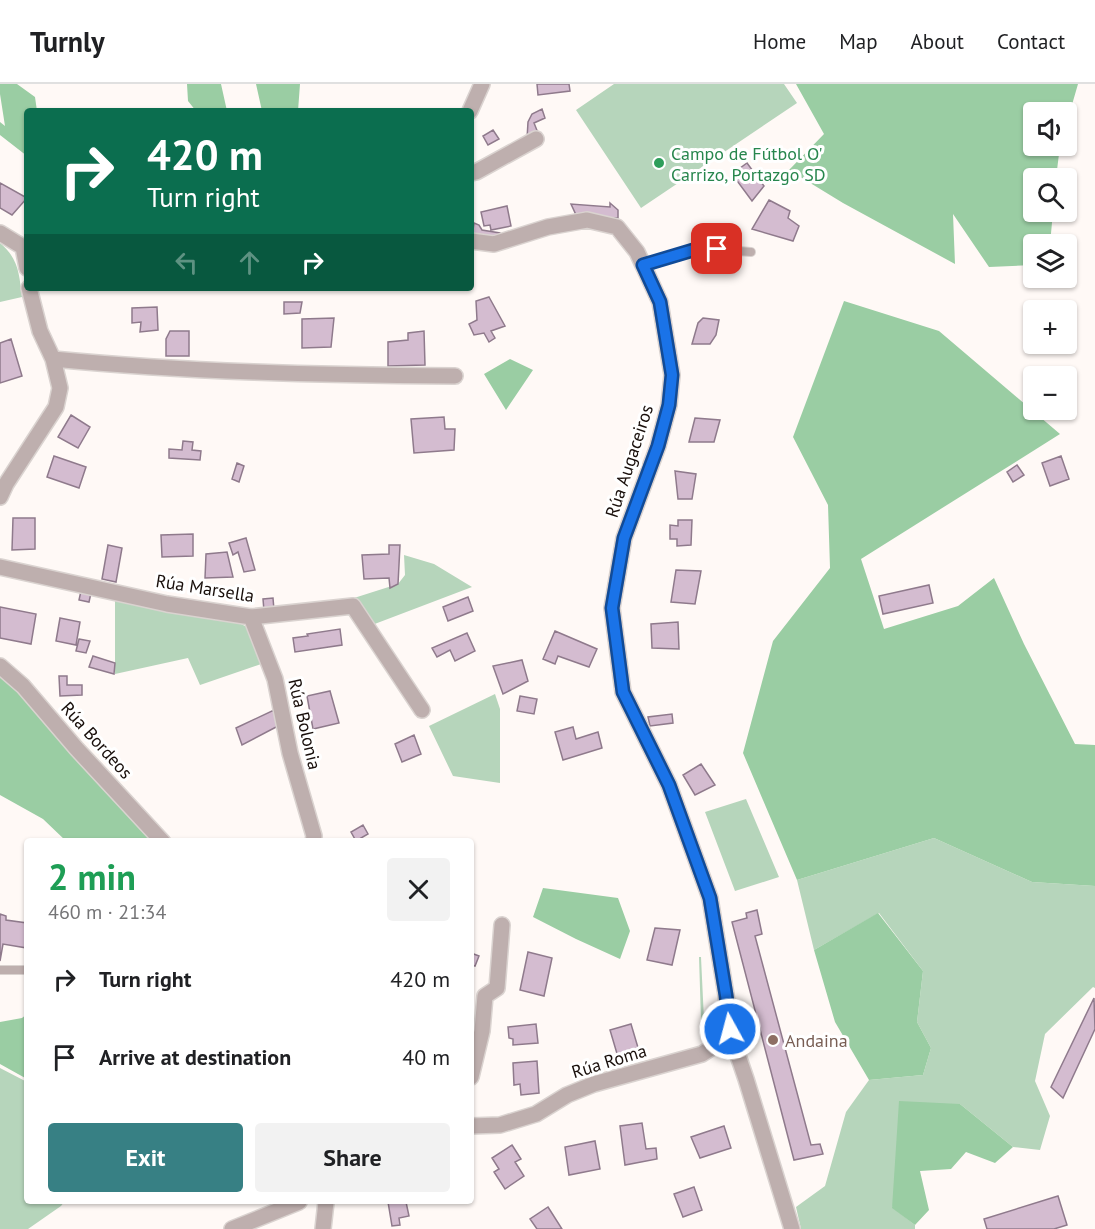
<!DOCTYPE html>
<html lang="en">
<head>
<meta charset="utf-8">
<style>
	body { margin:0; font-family:"PT Sans",sans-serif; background:#f2f2f2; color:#202124; height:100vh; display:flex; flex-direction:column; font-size:22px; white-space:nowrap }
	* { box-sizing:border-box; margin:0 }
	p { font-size:20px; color:#757577 }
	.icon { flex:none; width:33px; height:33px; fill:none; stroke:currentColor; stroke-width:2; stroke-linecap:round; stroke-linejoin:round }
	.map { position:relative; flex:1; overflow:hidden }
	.panel { position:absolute; left:24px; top:754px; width:450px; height:366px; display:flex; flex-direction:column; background:#fff; border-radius:6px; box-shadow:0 2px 4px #0004 }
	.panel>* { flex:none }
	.guide { position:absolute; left:24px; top:24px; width:450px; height:183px; border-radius:6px; box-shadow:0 2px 4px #0004; background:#0b6e4f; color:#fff; overflow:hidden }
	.fabs { position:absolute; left:1023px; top:18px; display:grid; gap:12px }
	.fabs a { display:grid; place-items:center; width:54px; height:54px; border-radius:6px; background:#fff; box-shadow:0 2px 4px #0004; font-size:30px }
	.pin { position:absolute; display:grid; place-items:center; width:51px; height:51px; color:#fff; margin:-26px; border-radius:12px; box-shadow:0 3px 9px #0006 }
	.me { position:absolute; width:66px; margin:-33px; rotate:353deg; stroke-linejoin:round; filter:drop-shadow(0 0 4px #0008) }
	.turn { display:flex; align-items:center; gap:21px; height:126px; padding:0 24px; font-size:27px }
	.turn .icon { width:78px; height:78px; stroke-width:2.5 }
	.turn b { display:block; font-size:42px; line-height:51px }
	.lanes { display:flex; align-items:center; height:57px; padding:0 24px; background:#0003; justify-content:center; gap:30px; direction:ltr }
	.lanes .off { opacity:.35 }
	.round { display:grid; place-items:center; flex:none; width:63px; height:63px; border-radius:6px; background:#f2f2f2 }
	.summary { display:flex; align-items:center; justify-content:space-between; height:102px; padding:0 24px }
	h1 { font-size:36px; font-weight:800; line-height:45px; color:#1e9e55 }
	.cta { display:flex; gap:12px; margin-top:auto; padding:12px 24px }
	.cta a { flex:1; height:69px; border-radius:6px; background:#378084; color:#fff; font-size:24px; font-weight:800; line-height:69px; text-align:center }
	.cta a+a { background:#f2f2f2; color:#202124 }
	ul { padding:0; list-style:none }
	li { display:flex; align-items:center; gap:18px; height:78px; padding:0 24px }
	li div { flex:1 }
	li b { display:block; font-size:22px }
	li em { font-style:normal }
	header { display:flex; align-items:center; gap:36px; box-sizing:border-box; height:84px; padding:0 30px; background:#fff; border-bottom:2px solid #e0e0e0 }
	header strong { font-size:28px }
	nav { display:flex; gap:33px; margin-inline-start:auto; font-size:21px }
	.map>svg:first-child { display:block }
</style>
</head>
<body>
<header>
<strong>Turnly</strong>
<nav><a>Home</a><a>Map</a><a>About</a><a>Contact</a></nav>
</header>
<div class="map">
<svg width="1095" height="1145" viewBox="0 0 1095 1145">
	<rect width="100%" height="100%" fill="#fff9f6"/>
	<!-- green -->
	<path fill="#b6d5bb" d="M 614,0 L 784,0 L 797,19 L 641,124 L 576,26 Z
		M 0,159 C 19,175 19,190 22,213 L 0,218 Z
		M 404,471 L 434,480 L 472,503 L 372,541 L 354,514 L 398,500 L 405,491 Z
		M 115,515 L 241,540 L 251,545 L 264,579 L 200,601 L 188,574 L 115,590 Z
		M 495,610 L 500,625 L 500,699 L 453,692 L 429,642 Z
		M 746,715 L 779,793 L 735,807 L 705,728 Z
		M 934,754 L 1032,798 L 1095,802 L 1095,904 L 1093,903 L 1045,950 L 1035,997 L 1050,1032 L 1040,1066 L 1013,1063 L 960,1020 L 892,1123 L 915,1141 L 915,1145 L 801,1145 L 796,1123 L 825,1102 L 846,1028 L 869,996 L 923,991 L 931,964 L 917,938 L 923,887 L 879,829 L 814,866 L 797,796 Z
		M 699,873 L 701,873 L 704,936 L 701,936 Z
		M 0,984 L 27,998 L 27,1118 L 64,1118 L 61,1122 L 28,1145 L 0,1145 Z"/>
	<!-- forest -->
	<path fill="#9acda3" d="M 0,0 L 17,0 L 35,13 L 37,27 L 27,27 L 27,72 L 0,51 L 0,38 L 5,42 L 0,10 Z
		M 187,0 L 221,0 L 227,27 L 196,27 L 188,17 Z
		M 256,0 L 300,0 L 298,27 L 262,27 Z
		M 796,0 L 1078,0 L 1067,38 L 1066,28 L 1034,28 L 1034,62 L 1060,62 L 1056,94 L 1034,94 L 1034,128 L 1053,128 L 1050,160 L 1034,160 L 1033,181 L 989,183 L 953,130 L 955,180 L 843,119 L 789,86 L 824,50 Z
		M 844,217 L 939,247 L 1060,350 L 861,475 L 884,545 L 958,522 L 994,494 L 1024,560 L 1075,660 L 1095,661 L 1095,802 L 1032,798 L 934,754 L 797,796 L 743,669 L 773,557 L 830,484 L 828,421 L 793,353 Z
		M 510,275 L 533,286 L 506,326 L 484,290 Z
		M 0,590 L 29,618 L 90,690 L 153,757 L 66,757 L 43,735 L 0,711 Z
		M 543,804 L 618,814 L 630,847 L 620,875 L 576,855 L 533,833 Z
		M 878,829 L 923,887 L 917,938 L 931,964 L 923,991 L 869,996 L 835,938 L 814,866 Z
		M 27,930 L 27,995 L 0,980 L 0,938 L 22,934 Z
		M 899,1017 L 960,1020 L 1013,1063 L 995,1079 L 966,1068 L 951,1085 L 920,1087 L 929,1126 L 915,1141 L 892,1124 Z"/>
	<!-- building -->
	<path fill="#d4bcd0" stroke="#8f7a8c" stroke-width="1.5" d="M 537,0 L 569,0 L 570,7 L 538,11 Z
		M 542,25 L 545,34 L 534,39 L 538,49 L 527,55 L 528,38 L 532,30 Z
		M 493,46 L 499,55 L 488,61 L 483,52 Z
		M 747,79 L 764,102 L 752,117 L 732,90 Z
		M 0,99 L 27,114 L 12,131 L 0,124 Z
		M 769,116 L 790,127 L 788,134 L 799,142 L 793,157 L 752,145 Z
		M 610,119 L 618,126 L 618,134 L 577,133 L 571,120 L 610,123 Z
		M 507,122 L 511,142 L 491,146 L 490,141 L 484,142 L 481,128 Z
		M 474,139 L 479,141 L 482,146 L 500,149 L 503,154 L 472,153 Z
		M 489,213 L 505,242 L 491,247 L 495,254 L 489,258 L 484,249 L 474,251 L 469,240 L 477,236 L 476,217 Z
		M 284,218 L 302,218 L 300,229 L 284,230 Z
		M 157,223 L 158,246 L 140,248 L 141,238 L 132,239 L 132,224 Z
		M 334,234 L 331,263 L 302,264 L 302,235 Z
		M 703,234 L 719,236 L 716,251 L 710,260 L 692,260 L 698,239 Z
		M 170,247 L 189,247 L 189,272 L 166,272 L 166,255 Z
		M 424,247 L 425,281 L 388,282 L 388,258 L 408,256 L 408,249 Z
		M 11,255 L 22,292 L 0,299 L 0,259 Z
		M 71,331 L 90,343 L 78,364 L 58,353 Z
		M 444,333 L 445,345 L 455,345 L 454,366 L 414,369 L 411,335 Z
		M 695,334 L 720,336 L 714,358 L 689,358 Z
		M 183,357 L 193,358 L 192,366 L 201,367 L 200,376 L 169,374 L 169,365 L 182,366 Z
		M 54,372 L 86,383 L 79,404 L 47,393 Z
		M 1061,372 L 1069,395 L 1050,402 L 1042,379 Z
		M 237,379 L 244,382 L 239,398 L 232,395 Z
		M 1017,381 L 1024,391 L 1013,398 L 1007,388 Z
		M 675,387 L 696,390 L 692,415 L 678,415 Z
		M 13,434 L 35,434 L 35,465 L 12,466 Z
		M 678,436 L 692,436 L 691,461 L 677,462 L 677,455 L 670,455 L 670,441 L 678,442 Z
		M 193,450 L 193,472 L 162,473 L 161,451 Z
		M 246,454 L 255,486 L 244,488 L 238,468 L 233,471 L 229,459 Z
		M 108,461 L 122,464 L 116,498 L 102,495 Z
		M 389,461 L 400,461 L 398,500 L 390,504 L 389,494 L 364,495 L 362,471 L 389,470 Z
		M 227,468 L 233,493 L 205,494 L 206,470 Z
		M 676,486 L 701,487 L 695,520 L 671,518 Z
		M 929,501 L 933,519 L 883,530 L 879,512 Z
		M 81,507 L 91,509 L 89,518 L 79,516 Z
		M 468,513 L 473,527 L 448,537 L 443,523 Z
		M 273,514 L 274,526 L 264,527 L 263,515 Z
		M 0,523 L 36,530 L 31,560 L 0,554 Z
		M 60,534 L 80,538 L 76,561 L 56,557 Z
		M 678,538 L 679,565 L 652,564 L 651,540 Z
		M 340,545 L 342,561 L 295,568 L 293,554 L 308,552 L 307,550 Z
		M 555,547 L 597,565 L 589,583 L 558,572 L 555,580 L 543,575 Z
		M 467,549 L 475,567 L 455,577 L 450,566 L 437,573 L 432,564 Z
		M 79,555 L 90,557 L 86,569 L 76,567 Z
		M 93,572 L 115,579 L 114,590 L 89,583 Z
		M 522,576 L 528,597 L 503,610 L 493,582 Z
		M 59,592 L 67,592 L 67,601 L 82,601 L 82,611 L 60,612 Z
		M 330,607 L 339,639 L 313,645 L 307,612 Z
		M 520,612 L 537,615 L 534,630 L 517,627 Z
		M 274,626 L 278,642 L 242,661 L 236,644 Z
		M 672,630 L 673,639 L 650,642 L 648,633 Z
		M 573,643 L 576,655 L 598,648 L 602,664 L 563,676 L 555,648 Z
		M 414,651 L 421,670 L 402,678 L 395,660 Z
		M 701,680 L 715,701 L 695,711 L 683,691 Z
		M 363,741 L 368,750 L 356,757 L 351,748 Z
		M 757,826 L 762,850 L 755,852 L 811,1061 L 820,1060 L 823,1070 L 794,1076 L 732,838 L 747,834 L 746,829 Z
		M 0,830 L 6,832 L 6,836 L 27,839 L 27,864 L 3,860 L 0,877 Z
		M 655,844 L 680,846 L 672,881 L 647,876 Z
		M 528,868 L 552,874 L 544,912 L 520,906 Z
		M 471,869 L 479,872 L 475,882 L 471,881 Z
		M 1094,914 L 1095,945 L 1063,1014 L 1051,1003 Z
		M 536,940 L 538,959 L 513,961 L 513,955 L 509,954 L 508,943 Z
		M 631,940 L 639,967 L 618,973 L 610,946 Z
		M 537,977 L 539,1009 L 521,1011 L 520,1000 L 514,1001 L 513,979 Z
		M 642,1039 L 646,1065 L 656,1064 L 657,1075 L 625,1081 L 620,1042 Z
		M 724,1042 L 731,1064 L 700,1074 L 691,1053 Z
		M 595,1057 L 600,1085 L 569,1091 L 565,1063 Z
		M 512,1061 L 521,1075 L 515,1078 L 524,1092 L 505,1105 L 494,1088 L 499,1085 L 492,1074 Z
		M 694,1103 L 702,1126 L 683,1133 L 674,1110 Z
		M 1058,1112 L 1067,1141 L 1054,1145 L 987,1145 L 984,1135 Z
		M 388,1118 L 406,1118 L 409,1132 L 399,1134 L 400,1141 L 392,1142 Z
		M 548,1123 L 562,1145 L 537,1145 L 530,1135 Z"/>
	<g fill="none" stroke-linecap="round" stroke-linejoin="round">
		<defs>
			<path id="lane" d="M 643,181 L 700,164 L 751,168
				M 0,886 L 27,886"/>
			<path id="street" d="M 470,27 L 482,0
				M 471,89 L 476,88 L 536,55
				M 0,149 L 23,163 L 27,184
				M 471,157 L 494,160 L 548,143 L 587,136 L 617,143 L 637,168 L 660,218 L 672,291 L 669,321 L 658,362 L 624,454 L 612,524 L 623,608 L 669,701 L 710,814 L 726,911 L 730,946
				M 53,275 C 187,288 320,291 455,292
				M 0,413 L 6,400 L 56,323 L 60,304 L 53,275 L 40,247 L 29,204
				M 0,483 L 167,520 L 251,533 L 353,522 L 422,626
				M 251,533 L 275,595 L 290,669 L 314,752 L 313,758
				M 0,582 L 23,602 L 76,664 L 163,758
				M 733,957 L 746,995 L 792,1145
				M 471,993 L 482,947 L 485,912 L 497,904 L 502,841
				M 471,1042 L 500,1041 L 536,1030 L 567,1011 L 594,1000 L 702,970 L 725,955
				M 232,1145 L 299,1118
				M 323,1145 L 326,1118"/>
		</defs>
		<!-- lane casing -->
		<use href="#lane" stroke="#dad3d0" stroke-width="10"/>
		<!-- street casing -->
		<use href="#street" stroke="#dad3d0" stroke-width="18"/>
		<!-- lane -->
		<use href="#lane" stroke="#beafae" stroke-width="8"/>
		<!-- street -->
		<use href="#street" stroke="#beafae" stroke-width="15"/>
	</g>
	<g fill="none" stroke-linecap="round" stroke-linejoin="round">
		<defs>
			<path id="route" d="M 717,165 L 700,164 L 643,181 L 660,218 L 672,291 L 669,321 L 658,362 L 624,454 L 612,524 L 623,608 L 669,701 L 710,814 L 726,911 L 730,945"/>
		</defs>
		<!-- route casing -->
		<use href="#route" stroke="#114b97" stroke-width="15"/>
		<!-- route -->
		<use href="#route" stroke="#1a73e8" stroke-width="10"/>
	</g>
	<!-- markers -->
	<circle fill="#2e9e5b" stroke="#fff" stroke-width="2" cx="659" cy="79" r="6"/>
	<circle fill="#8d6e63" stroke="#fff" stroke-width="2" cx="773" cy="956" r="6"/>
	<g text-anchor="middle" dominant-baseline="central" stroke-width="6" stroke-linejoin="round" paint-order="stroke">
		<!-- leisure labels -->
		<g font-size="18" fill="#27864d" stroke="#fff" text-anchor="start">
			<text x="671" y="69">Campo de Fútbol O'<tspan x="671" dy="21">Carrizo, Portazgo SD</tspan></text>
		</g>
		<!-- street labels -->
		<g font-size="18" fill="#180e0a" stroke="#fff">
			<text transform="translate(629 377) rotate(-72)">Rúa Augaceiros</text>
			<text transform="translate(205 504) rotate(9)">Rúa Marsella</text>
			<text transform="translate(305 640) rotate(77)">Rúa Bolonia</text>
			<text transform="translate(97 656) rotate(48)">Rúa Bordeos</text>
			<text transform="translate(609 977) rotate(-17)">Rúa Roma</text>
		</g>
		<!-- education labels -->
		<g font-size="18" fill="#785e54" stroke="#fff" text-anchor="start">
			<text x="785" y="956">Andaina</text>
		</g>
	</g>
</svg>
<div class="fabs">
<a><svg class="icon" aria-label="sound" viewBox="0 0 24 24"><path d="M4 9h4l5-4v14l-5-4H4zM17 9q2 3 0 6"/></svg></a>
<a><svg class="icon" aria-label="search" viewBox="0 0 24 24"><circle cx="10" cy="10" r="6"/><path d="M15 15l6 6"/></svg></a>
<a><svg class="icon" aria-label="layers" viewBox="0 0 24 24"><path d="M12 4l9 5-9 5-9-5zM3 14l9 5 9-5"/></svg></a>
<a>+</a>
<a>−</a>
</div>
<div class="pin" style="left:717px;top:165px;background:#d93025"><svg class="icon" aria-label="arrive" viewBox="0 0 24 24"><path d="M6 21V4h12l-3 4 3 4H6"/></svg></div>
<svg class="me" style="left:730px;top:945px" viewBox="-20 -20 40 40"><circle r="17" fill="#1a73e8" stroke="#fff" stroke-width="3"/><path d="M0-11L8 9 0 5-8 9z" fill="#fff"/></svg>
<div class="guide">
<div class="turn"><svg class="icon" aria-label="right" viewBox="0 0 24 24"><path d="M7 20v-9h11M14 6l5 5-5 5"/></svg><div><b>420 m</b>Turn right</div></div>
<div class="lanes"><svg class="icon off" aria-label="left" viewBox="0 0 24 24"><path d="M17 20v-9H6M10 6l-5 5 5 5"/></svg><svg class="icon off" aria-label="ahead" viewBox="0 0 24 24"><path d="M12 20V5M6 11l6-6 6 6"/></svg><svg class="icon" aria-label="right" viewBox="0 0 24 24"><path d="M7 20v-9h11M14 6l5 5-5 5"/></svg></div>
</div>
<section class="panel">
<div class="summary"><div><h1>2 min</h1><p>460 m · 21:34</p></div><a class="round"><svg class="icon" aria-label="close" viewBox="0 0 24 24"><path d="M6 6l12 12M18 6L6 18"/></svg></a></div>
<ul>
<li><svg class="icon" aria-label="right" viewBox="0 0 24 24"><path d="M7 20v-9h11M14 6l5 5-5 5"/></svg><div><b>Turn right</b></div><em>420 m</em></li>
<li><svg class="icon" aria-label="arrive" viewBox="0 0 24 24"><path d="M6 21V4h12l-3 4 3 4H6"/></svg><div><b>Arrive at destination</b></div><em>40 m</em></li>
</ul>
<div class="cta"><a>Exit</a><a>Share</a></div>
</section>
</div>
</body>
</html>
